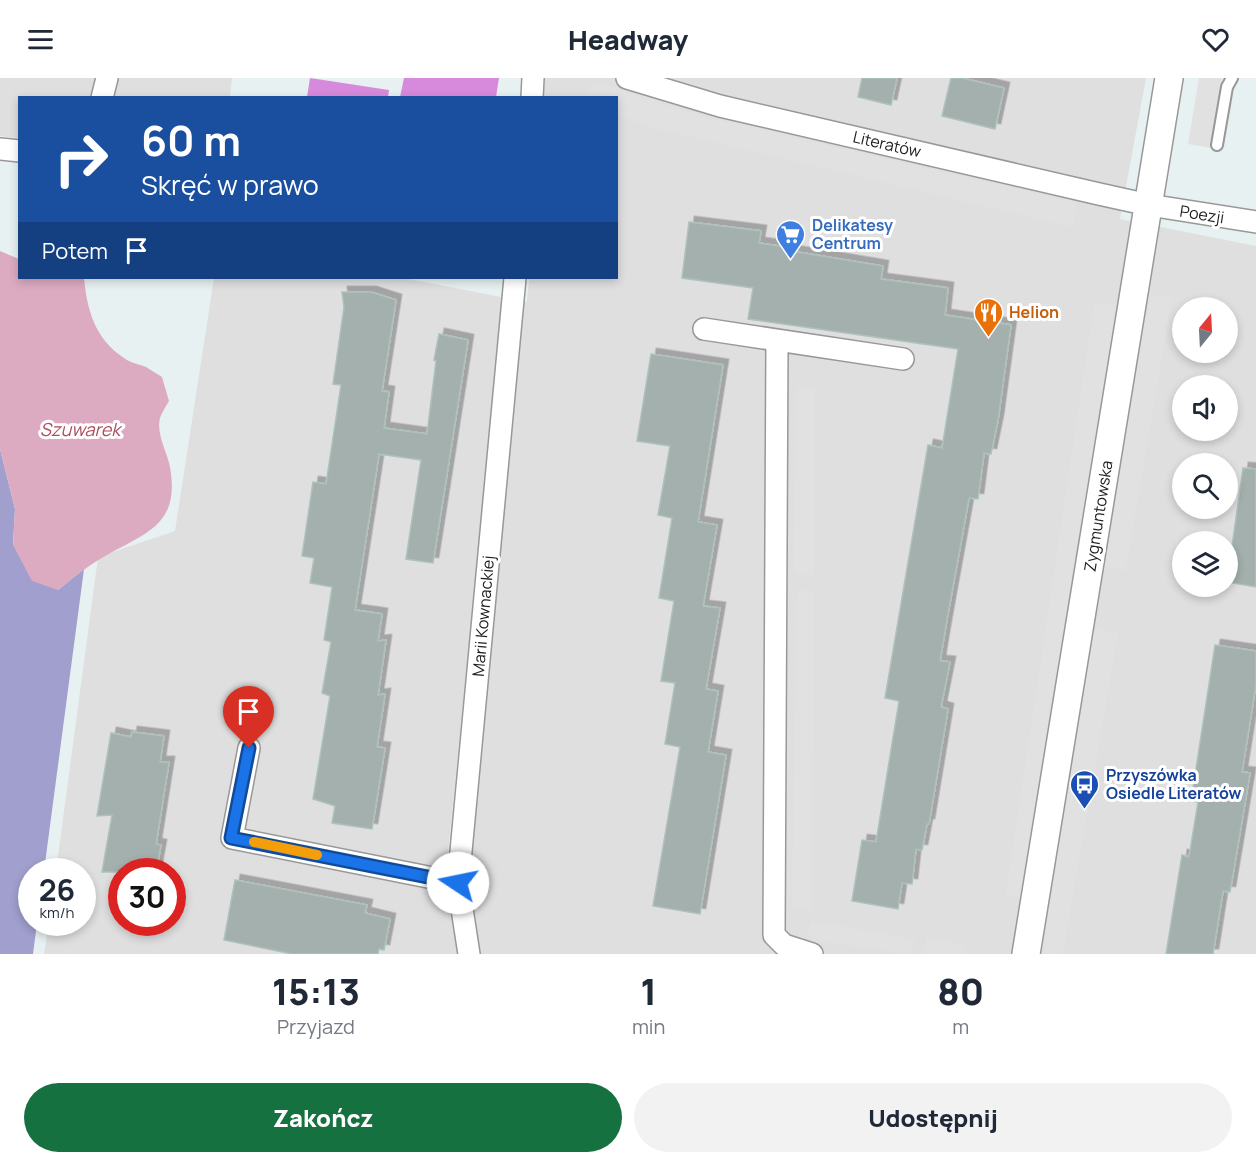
<!DOCTYPE html>
<html lang="pl">
<head>
<meta charset="utf-8">
<style>
	body { margin:0; font-family:Manrope,sans-serif; background:#f2f2f3; color:#1f2937; height:100vh; display:flex; flex-direction:column; font-size:22px; white-space:nowrap }
	* { box-sizing:border-box; margin:0 }
	p { font-size:20px; color:#747a83 }
	.icon { flex:none; width:33px; height:33px; fill:none; stroke:currentColor; stroke-width:2; stroke-linecap:round; stroke-linejoin:round }
	.map { position:relative; height:876px; overflow:hidden }
	.drawer { display:flex; flex-direction:column; background:#fff; flex:1 }
	.drawer>* { flex:none }
	.top-card { position:absolute; left:18px; top:18px; width:600px; height:183px; border-radius:0px; box-shadow:0 3px 9px #0003; background:#1a4fa0; color:#fff; overflow:hidden }
	.needle { width:39px; rotate:18deg }
	.fabs { position:absolute; left:1172px; top:219px; display:grid; gap:12px }
	.fabs a { display:grid; place-items:center; width:66px; height:66px; border-radius:50%; background:#fff; box-shadow:0 3px 9px #0003; font-size:30px }
	.speed { position:absolute; left:18px; top:780px; display:flex; gap:12px; font-size:30px; font-weight:700; text-align:center }
	.speed>* { display:grid; place-content:center; width:78px; height:78px; border-radius:50%; background:#fff; box-shadow:0 3px 9px #0003; line-height:1 }
	.speed small { font-size:15px; font-weight:400 }
	.speed .limit { border:9px solid #d22; background:#fff; color:#111 }
	.pin { position:absolute; display:grid; place-items:center; width:51px; height:51px; color:#fff; margin:-62px -26px; border-radius:50% 50% 50% 0; rotate:-45deg; box-shadow:0 0 6px #0007 }
	.pin .icon { rotate:45deg }
	.me { position:absolute; width:66px; margin:-33px; rotate:281deg; stroke-linejoin:round; filter:drop-shadow(0 0 4px #0008) }
	.turn { display:flex; align-items:center; gap:21px; height:126px; padding:0 24px; font-size:27px }
	.turn .icon { width:78px; height:78px; stroke-width:2.5 }
	.turn b { display:block; font-size:42px; line-height:51px }
	.then { display:flex; align-items:center; height:57px; padding:0 24px; background:#0003; gap:12px; font-size:22px }
	.eta { display:flex; justify-content:space-evenly; align-items:center; height:102px; text-align:center }
	.eta b { font-size:36px; font-weight:800; line-height:42px }
	.action { display:flex; gap:12px; margin-top:auto; padding:12px 24px }
	.action a { flex:1; height:69px; border-radius:36px; background:#15713f; color:#fff; font-size:24px; font-weight:800; line-height:69px; text-align:center }
	.action a+a { background:#f2f2f3; color:#1f2937 }
	header { display:flex; justify-content:space-between; align-items:center; height:78px; padding:0 24px; background:#fff; font-size:27px; font-weight:800 }
	.map>svg:first-child { display:block }
</style>
</head>
<body>
<header><svg class="icon" aria-label="menu" viewBox="0 0 24 24"><path d="M4 6h16M4 12h16M4 18h16"/></svg>Headway<svg class="icon" aria-label="heart" viewBox="0 0 24 24"><path d="M12 20l-8-8c-3-5 5-10 8-4 3-6 11-1 8 4z"/></svg></header>
<div class="map">
<svg width="1256" height="876" viewBox="0 0 1256 876">
	<defs>
		<filter id="shadow"><feDropShadow dx="5.5" dy="-5.5" stdDeviation="0" flood-color="#0004"/></filter>
	</defs>
	<rect width="100%" height="100%" fill="#e8f1f1"/>
	<!-- residential -->
	<path fill="#dedfde" fill-rule="evenodd" d="M 0,0 L 232,0 L 230,19 L 20,20 L 19,60 L 0,58 Z
		M 545,0 L 1146,0 L 1120,141 L 1256,168 L 1256,876 L 478,876 L 468,817 L 509,354 L 490,355 L 445,804 L 458,876 L 44,876 L 49,845 L 82,844 L 82,794 L 56,793 L 98,479 L 175,453 L 214,200 L 404,200 L 527,224 L 529,200 L 616,200 L 616,20 L 543,19 ZM 1182,230 L 1227,230 L 1227,274 L 1182,274 ZM 1182,308 L 1227,308 L 1227,352 L 1182,352 ZM 1182,386 L 1227,386 L 1227,430 L 1182,430 ZM 1182,464 L 1227,464 L 1227,508 L 1182,508 ZM 122,794 L 172,794 L 172,844 L 122,844 Z"/>
	<!-- forest -->
	<path fill="#a09fce" d="M 0,371 L 15,431 L 13,467 L 58,512 L 84,491 L 44,793 L 32,794 L 32,844 L 37,845 L 33,876 L 0,876 Z"/>
	<!-- pitch -->
	<path fill="#d78adc" d="M 310,0 L 389,12 L 388,19 L 307,19 Z
		M 404,0 L 499,0 L 496,19 L 400,19 Z"/>
	<!-- parking -->
	<path fill="#e1e1e1" d="M 1199,0 L 1222,0 L 1211,70 L 1188,66 Z
		M 593,3 L 702,38 L 1077,125 L 1073,149 L 650,49 L 617,36 L 616,20 L 590,19 Z
		M 1147,216 L 1172,220 L 1126,492 L 1101,488 Z
		M 1117,225 L 1024,821 L 1006,816 L 1094,227 Z
		M 797,309 L 815,310 L 814,498 L 793,495 Z
		M 797,512 L 814,513 L 812,833 L 792,827 Z
		M 1094,551 L 1118,555 L 1063,876 L 1038,876 Z
		M 811,843 L 914,861 L 911,876 L 824,864 L 806,857 Z
		M 927,859 L 966,868 L 965,876 L 923,876 Z"/>
	<!-- water -->
	<path fill="#dcabc1" d="M 0,173 L 19,181 L 20,200 L 84,200 C 87,232 95,261 124,280 C 130,285 139,286 146,289 C 151,292 157,296 162,299 L 169,323 C 166,328 162,334 160,340 C 156,356 167,374 170,389 C 180,446 148,454 107,477 C 89,487 74,499 58,512 L 32,503 L 13,467 L 15,431 L 0,371 Z"/>
	<!-- building -->
	<path fill="#a4b0ad" stroke="#abc2bd" stroke-width="1.5" filter="url(#shadow)" d="M 862,0 L 897,0 L 891,27 L 858,19 Z
		M 951,0 L 962,0 L 1004,10 L 995,51 L 942,38 Z
		M 689,144 L 761,153 L 759,165 L 786,169 L 785,172 L 883,188 L 881,201 L 948,210 L 945,237 L 1011,247 L 998,342 L 991,376 L 984,375 L 978,421 L 969,420 L 946,547 L 940,583 L 950,584 L 941,629 L 948,631 L 929,746 L 927,746 L 922,772 L 916,771 L 912,806 L 902,805 L 898,831 L 852,823 L 862,762 L 876,764 L 899,623 L 885,620 L 928,367 L 942,370 L 958,271 L 748,241 L 753,210 L 682,200 Z
		M 342,214 L 371,214 L 396,222 L 382,313 L 389,314 L 384,350 L 427,356 L 436,283 L 434,282 L 439,256 L 468,262 L 433,485 L 406,481 L 421,382 L 379,376 L 355,532 L 382,536 L 378,563 L 386,562 L 378,617 L 385,616 L 377,669 L 385,670 L 372,751 L 332,745 L 335,728 L 313,721 L 330,618 L 322,615 L 331,564 L 324,562 L 332,509 L 310,505 L 314,480 L 302,478 L 313,404 L 326,406 L 341,307 L 333,306 L 344,229 Z
		M 651,276 L 723,287 L 698,444 L 717,447 L 703,528 L 720,530 L 706,611 L 718,613 L 708,674 L 726,677 L 700,836 L 653,828 L 680,669 L 665,666 L 675,605 L 661,603 L 674,523 L 659,520 L 672,440 L 658,437 L 670,368 L 637,363 Z
		M 1243,390 L 1256,391 L 1256,509 L 1227,504 Z
		M 1215,567 L 1256,573 L 1256,606 L 1242,694 L 1250,695 L 1230,814 L 1223,813 L 1213,876 L 1166,876 L 1182,777 L 1189,779 L 1198,724 L 1191,723 Z
		M 132,654 L 164,658 L 160,684 L 169,684 L 156,766 L 161,767 L 156,794 L 102,794 L 112,737 L 97,738 L 111,655 L 131,659 Z
		M 235,802 L 367,827 L 365,835 L 390,841 L 384,872 L 379,871 L 378,876 L 292,876 L 224,862 Z"/>
	<g fill="none" stroke-linecap="round" stroke-linejoin="round">
		<defs>
			<path id="service" d="M 1217,67 L 1227,9 L 1232,0"/>
			<path id="minor" d="M 627,0 L 720,28 L 1099,116 L 1149,127 L 1256,144
				M 102,20 L 107,0
				M 532,20 L 533,0
				M 0,71 L 20,73
				M 704,251 L 903,281
				M 777,263 L 774,857 L 784,867 L 812,876
				M 249,670 L 232,760 L 458,805
				M 469,876 L 458,805 L 515,200"/>
			<path id="tertiary" d="M 1026,876 L 1169,0"/>
		</defs>
		<!-- service casing -->
		<use href="#service" stroke="#989898" stroke-width="14"/>
		<!-- minor casing -->
		<use href="#minor" stroke="#989898" stroke-width="24"/>
		<!-- tertiary casing -->
		<use href="#tertiary" stroke="#989898" stroke-width="30"/>
		<!-- service -->
		<use href="#service" stroke="#fff" stroke-width="10"/>
		<!-- minor -->
		<use href="#minor" stroke="#fff" stroke-width="21"/>
		<!-- tertiary -->
		<use href="#tertiary" stroke="#fff" stroke-width="27"/>
	</g>
	<g fill="none" stroke-linecap="round" stroke-linejoin="round">
		<defs>
			<path id="route" d="M 249,670 L 231,760 L 458,805"/>
		</defs>
		<!-- route casing -->
		<use href="#route" stroke="#114b97" stroke-width="15"/>
		<!-- route -->
		<use href="#route" stroke="#1a73e8" stroke-width="10"/>
		<!-- slow -->
		<path stroke="#f59e0b" stroke-width="10" d="M 254,764 L 317,777"/>
	</g>
	<!-- icons -->
	<defs>
		<symbol id="supermarket-pin" viewBox="-11 -11 22 30"><path d="M0 17L-7.5 6A9.5 9.5 0 1 1 7.5 6Z" fill="#3f7fe0" stroke="#fff"/><path d="M-6-5.5h2.5l.6 2H6L4.5 2H-2.5L-4.4-4H-6ZM-1.5 3.2a1.3 1.3 0 1 0 .1 0ZM3 3.2a1.3 1.3 0 1 0 .1 0Z" fill="#fff"/></symbol>
		<symbol id="restaurant-pin" viewBox="-11 -11 22 30"><path d="M0 17L-7.5 6A9.5 9.5 0 1 1 7.5 6Z" fill="#e8710a" stroke="#fff"/><path d="M-5-6h1v4h1v-4h1v4h1v-4h1v5L-1.5 .5V6h-2V.5L-5-1ZM5-6V6H3V1.5H1.5Q1.5-4 5-6Z" fill="#fff"/></symbol>
		<symbol id="bus-pin" viewBox="-11 -11 22 30"><path d="M0 17L-7.5 6A9.5 9.5 0 1 1 7.5 6Z" fill="#1a4fb4" stroke="#fff"/><path d="M-5-6H5V4H4V6H2V4H-2V6H-4V4H-5ZM-3.5-4V0h7V-4ZM-3.5 1.2v1.5H-2V1.2ZM2 1.2v1.5H3.5V1.2Z" fill="#fff"/></symbol>
	</defs>
	<g fill-rule="evenodd">
		<use href="#supermarket-pin" x="774" y="140" width="33" height="45"/>
		<use href="#restaurant-pin" x="972" y="218" width="33" height="45"/>
		<use href="#bus-pin" x="1068" y="690" width="33" height="45"/>
	</g>
	<g text-anchor="middle" dominant-baseline="central" stroke-width="6" stroke-linejoin="round" paint-order="stroke">
		<!-- street labels -->
		<g font-size="16" fill="#212121" stroke="#fff">
			<text transform="translate(887 66) rotate(13)">Literatów</text>
			<text transform="translate(1202 136) rotate(9)">Poezji</text>
			<text transform="translate(1098 438) rotate(-81)">Zygmuntowska</text>
			<text transform="translate(483 538) rotate(-85)">Marii Kownackiej</text>
		</g>
		<!-- shop labels -->
		<g font-size="16" font-weight="bold" fill="#366cbe" stroke="#fff" text-anchor="start">
			<text x="812" y="147">Delikatesy<tspan x="812" dy="18">Centrum</tspan></text>
		</g>
		<!-- food labels -->
		<g font-size="16" font-weight="bold" fill="#c56008" stroke="#fff" text-anchor="start">
			<text x="1009" y="234">Helion</text>
		</g>
		<!-- transit labels -->
		<g font-size="16" font-weight="bold" fill="#164399" stroke="#fff" text-anchor="start">
			<text x="1106" y="697">Przyszówka<tspan x="1106" dy="18">Osiedle Literatów</tspan></text>
		</g>
		<!-- water labels -->
		<g font-size="18" font-style="italic" fill="#ae5061" stroke="#fff">
			<text x="80" y="351">Szuwarek</text>
		</g>
	</g>
</svg>
<div class="fabs">
<a><svg class="needle" viewBox="-14 -14 28 28"><path d="M0-13l5 13h-10z" fill="#e53935"/><path d="M0 13l5-13h-10z" fill="#747a83"/></svg></a>
<a><svg class="icon" aria-label="sound" viewBox="0 0 24 24"><path d="M4 9h4l5-4v14l-5-4H4zM17 9q2 3 0 6"/></svg></a>
<a><svg class="icon" aria-label="search" viewBox="0 0 24 24"><circle cx="10" cy="10" r="6"/><path d="M15 15l6 6"/></svg></a>
<a><svg class="icon" aria-label="layers" viewBox="0 0 24 24"><path d="M12 4l9 5-9 5-9-5zM3 14l9 5 9-5"/></svg></a>
</div>
<div class="speed"><div>26<small>km/h</small></div><div class="limit">30</div></div>
<div class="pin" style="left:249px;top:670px;background:#d93025"><svg class="icon" aria-label="arrive" viewBox="0 0 24 24"><path d="M6 21V4h12l-3 4 3 4H6"/></svg></div>
<svg class="me" style="left:458px;top:805px" viewBox="-20 -20 40 40"><circle r="19" fill="#fff"/><path d="M0-13L10 11 0 6-10 11z" fill="#1a73e8"/></svg>
<div class="top-card">
<div class="turn"><svg class="icon" aria-label="right" viewBox="0 0 24 24"><path d="M7 20v-9h11M14 6l5 5-5 5"/></svg><div><b>60 m</b>Skręć w prawo</div></div>
<div class="then">Potem<svg class="icon" aria-label="arrive" viewBox="0 0 24 24"><path d="M6 21V4h12l-3 4 3 4H6"/></svg></div>
</div>
</div>
<section class="drawer">
<div class="eta">
<div><b>15:13</b><p>Przyjazd</p></div>
<div><b>1</b><p>min</p></div>
<div><b>80</b><p>m</p></div>
</div>
<div class="action"><a>Zakończ</a><a>Udostępnij</a></div>
</section>
</body>
</html>
